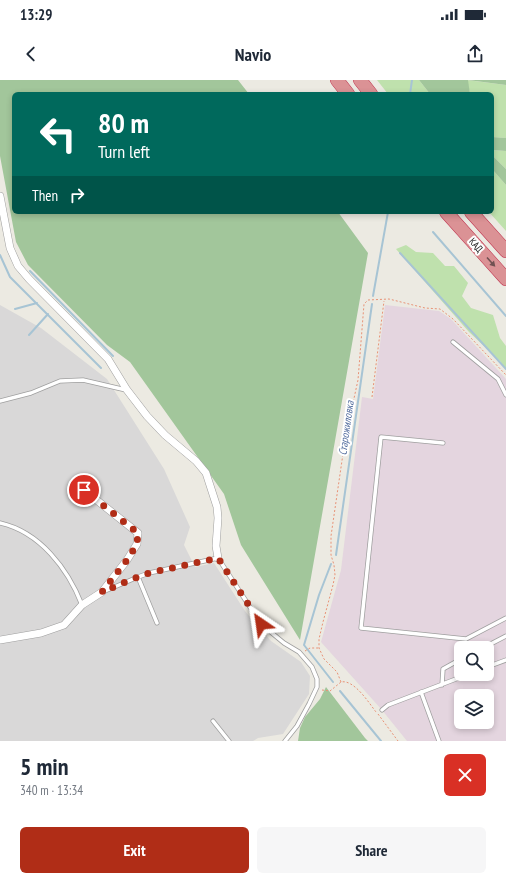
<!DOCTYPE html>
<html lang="en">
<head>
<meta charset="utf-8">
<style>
	body { margin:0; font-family:"PT Sans Narrow",sans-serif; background:#f6f6f7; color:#1f2937; height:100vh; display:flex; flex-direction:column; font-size:15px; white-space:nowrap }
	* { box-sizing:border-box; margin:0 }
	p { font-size:13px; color:#747a83 }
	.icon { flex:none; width:22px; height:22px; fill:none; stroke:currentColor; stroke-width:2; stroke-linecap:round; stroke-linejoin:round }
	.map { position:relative; height:661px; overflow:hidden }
	.side { display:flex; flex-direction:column; background:#fff; flex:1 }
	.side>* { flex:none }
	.hud { position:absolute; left:12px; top:12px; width:482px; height:122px; border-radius:6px; box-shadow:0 2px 6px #0003; background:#00695c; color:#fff; overflow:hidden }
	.buttons { position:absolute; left:454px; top:561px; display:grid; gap:8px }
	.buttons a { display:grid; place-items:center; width:40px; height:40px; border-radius:6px; background:#fff; box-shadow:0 2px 6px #0003; font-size:20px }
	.pin { position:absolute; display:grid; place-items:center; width:34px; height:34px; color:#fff; margin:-17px; border:2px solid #fff; border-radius:50%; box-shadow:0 1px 4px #0007 }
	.me { position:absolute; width:44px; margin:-22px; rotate:328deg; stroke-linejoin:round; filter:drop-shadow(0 0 3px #0008) }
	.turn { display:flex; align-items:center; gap:14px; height:84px; padding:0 20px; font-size:18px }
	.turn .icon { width:52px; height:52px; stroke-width:2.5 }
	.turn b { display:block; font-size:28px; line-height:34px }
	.then { display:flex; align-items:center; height:38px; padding:0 20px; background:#0003; gap:8px; font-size:15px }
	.round { display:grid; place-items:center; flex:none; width:42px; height:42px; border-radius:6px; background:#f6f6f7 }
	.overview { display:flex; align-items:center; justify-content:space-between; height:68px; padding:0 20px }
	h1 { font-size:24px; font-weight:700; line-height:30px }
	.cta { display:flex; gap:8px; margin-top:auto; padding:8px 20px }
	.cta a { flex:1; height:46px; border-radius:6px; background:#b02d17; color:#fff; font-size:16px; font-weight:700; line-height:46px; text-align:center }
	.cta a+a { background:#f6f6f7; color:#1f2937 }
	.status { display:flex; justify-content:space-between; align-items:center; height:28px; padding:0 20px; background:#fff; direction:ltr }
	.status svg { height:11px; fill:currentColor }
	header { display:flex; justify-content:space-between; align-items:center; height:52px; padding:0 20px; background:#fff; font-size:18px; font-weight:700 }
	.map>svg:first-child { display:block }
</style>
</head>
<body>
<div class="status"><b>13:29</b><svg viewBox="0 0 49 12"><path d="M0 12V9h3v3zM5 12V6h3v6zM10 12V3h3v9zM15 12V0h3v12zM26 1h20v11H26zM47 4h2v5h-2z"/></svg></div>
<header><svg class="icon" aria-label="back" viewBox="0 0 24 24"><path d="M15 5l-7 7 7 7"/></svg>Navio<svg class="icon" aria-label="share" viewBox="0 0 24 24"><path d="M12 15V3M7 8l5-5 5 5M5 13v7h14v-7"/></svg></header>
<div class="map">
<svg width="506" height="661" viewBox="0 0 506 661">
	<rect width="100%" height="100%" fill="#eceae2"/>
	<!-- residential -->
	<path fill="#d9d8d8" d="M 0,225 L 41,248 L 107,299 L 164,389 L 190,447 L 184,465 L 195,487 L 214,483 L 245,531 L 253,541 L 271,561 L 301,582 L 310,596 L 309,614 L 283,654 L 258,658 L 253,661 L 0,661 Z"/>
	<!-- industrial -->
	<path fill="#e4d5df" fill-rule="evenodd" d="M 385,225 L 439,231 L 451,239 L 506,299 L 506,661 L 407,661 L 382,630 L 321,562 L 341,490 L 362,317 L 373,319 ZM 461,568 L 487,568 L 487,594 L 461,594 ZM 461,616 L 487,616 L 487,642 L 461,642 Z"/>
	<!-- grass -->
	<path fill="#bfe1ad" d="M 377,0 L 419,0 L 430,14 L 388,14 Z
		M 467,0 L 506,5 L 506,58 L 492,57 L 492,14 L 470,14 Z
		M 492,70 L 506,71 L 506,89 L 492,75 Z
		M 492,89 L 506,105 L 506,151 L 489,132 L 492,132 Z
		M 406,165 L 416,172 L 433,173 L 445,186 L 454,186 L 468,203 L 462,216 L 471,228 L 493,235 L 500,258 L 506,266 L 506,290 L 500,281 L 469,252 L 396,169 Z"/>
	<!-- forest -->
	<path fill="#a2c69b" d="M 0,0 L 238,0 L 249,14 L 14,14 L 14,132 L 338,132 L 368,173 L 300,560 L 241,465 L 224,414 L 130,282 L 107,265 L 28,185 L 16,162 L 0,76 Z
		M 419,0 L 506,0 L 506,5 L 468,0 L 470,14 L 430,14 Z
		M 492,57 L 506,58 L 506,71 L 492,70 Z
		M 492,75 L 506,89 L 506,105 L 492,89 Z
		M 326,607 L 365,658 L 368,661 L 298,661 L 300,648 L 305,637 L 320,619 Z"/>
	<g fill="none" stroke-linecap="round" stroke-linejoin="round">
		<!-- stream -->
		<path stroke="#a7c4d4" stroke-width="2" d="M 410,14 L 412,0
			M 433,152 L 506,236
			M 400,173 L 506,289
			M 0,175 L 10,197 L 101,288
			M 30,191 L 113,276
			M 373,216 L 388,132
			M 15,229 L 37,223
			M 29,255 L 48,234
			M 336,475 L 372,224
			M 331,484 L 319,515 L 304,565 L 333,602
			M 340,611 L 381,661"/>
		<defs>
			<path id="service" d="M 453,262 L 498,299 L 506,315
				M 0,321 L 31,313 L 60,301 L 83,300 L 126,310
				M 443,363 L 381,357 L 361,548 L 466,559 L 506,538
				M 0,443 C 40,452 68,489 82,525
				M 138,497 L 149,493 L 218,478 L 261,544 L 284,563 L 299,572 L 312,587 L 317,599 L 317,607 L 309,624 L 297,646 L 285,661
				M 105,511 L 138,497 L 157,543
				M 483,568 L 506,556
				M 487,587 L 506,580
				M 442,605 L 443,589 L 461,579
				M 421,612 L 439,661
				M 382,630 L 388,625 L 469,594
				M 213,641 L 229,661"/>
			<path id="minor" d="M 0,116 L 10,168 L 18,186 L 29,199 L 108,279 L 127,310 L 147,336 L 165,355 L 196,381 L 206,393 L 217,427 L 218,438 L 216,466 L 218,478
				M 0,560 L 41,553 L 64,545 L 82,525 L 102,512 L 127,480 L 137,464 L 138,453 L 74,402"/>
			<path id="motorway" d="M 337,0 L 348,14
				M 360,0 L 371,14
				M 446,132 L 506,199
				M 471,132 L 506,171"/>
		</defs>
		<!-- service casing -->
		<use href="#service" stroke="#9f9f9f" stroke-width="5"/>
		<!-- minor casing -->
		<use href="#minor" stroke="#9f9f9f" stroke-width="8"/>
		<!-- motorway casing -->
		<use href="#motorway" stroke="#c13853" stroke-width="14"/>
		<!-- path -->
		<path stroke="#e89276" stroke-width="1" stroke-dasharray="2 2" stroke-linecap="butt" d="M 372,317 L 384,221
			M 305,571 L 310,568 L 319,568
			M 341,602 L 337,592 L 324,579 L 319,568 L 319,559 L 323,542 L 333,505 L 335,495 L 334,485 L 331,475 L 331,456 L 345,360 L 358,300 L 364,224 L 368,220 L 389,219 L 425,228 L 440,229 L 453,239 L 506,295
			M 322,610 L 330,611 L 341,602 C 354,599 369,623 376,632
			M 378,634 L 398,661"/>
		<!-- service -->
		<use href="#service" stroke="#fff" stroke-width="3.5"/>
		<!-- minor -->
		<use href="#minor" stroke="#fff" stroke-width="7"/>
		<!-- motorway -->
		<use href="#motorway" stroke="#db9295" stroke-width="13"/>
	</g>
	<!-- one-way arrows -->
	<defs><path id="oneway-solid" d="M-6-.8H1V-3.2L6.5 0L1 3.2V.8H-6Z"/></defs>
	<use fill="#715152" href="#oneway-solid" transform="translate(491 182) rotate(48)"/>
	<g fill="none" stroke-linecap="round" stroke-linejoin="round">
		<!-- route -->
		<path stroke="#b02d17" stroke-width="7" stroke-dasharray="0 12.6" d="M 84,410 L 138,453 L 137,464 L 127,480 L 102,512 L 130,500 L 149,493 L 218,478 L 261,544"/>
	</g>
	<g text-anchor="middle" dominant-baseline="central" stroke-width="4" stroke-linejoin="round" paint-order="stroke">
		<!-- street labels -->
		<g font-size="10" fill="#1b1b1b" stroke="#fff">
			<text transform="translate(476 165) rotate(48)">КАД</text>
		</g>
		<!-- water labels -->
		<g font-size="11" font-style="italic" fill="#546e9f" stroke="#fff">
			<text transform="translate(346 348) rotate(-82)">Старожиловка</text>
		</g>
	</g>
</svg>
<div class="buttons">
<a><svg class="icon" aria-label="search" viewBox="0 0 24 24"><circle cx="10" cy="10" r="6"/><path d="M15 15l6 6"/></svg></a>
<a><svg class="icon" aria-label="layers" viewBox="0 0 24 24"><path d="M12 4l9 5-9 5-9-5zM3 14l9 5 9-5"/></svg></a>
</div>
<div class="pin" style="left:84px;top:410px;background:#d93025"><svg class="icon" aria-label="arrive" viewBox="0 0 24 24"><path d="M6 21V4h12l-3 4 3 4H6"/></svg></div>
<svg class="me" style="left:261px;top:544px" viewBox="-20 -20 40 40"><path d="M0-17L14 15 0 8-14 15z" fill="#b02d17" stroke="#fff" stroke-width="4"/></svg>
<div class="hud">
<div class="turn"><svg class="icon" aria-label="left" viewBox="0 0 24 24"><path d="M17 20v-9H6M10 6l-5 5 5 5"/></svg><div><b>80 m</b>Turn left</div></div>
<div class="then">Then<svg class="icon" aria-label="right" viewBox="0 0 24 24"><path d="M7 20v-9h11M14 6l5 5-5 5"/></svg></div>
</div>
</div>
<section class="side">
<div class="overview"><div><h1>5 min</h1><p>340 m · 13:34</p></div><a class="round" style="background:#d93025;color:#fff"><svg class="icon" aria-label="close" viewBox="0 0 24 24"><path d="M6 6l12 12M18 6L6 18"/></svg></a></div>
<div class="cta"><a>Exit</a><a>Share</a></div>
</section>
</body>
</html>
